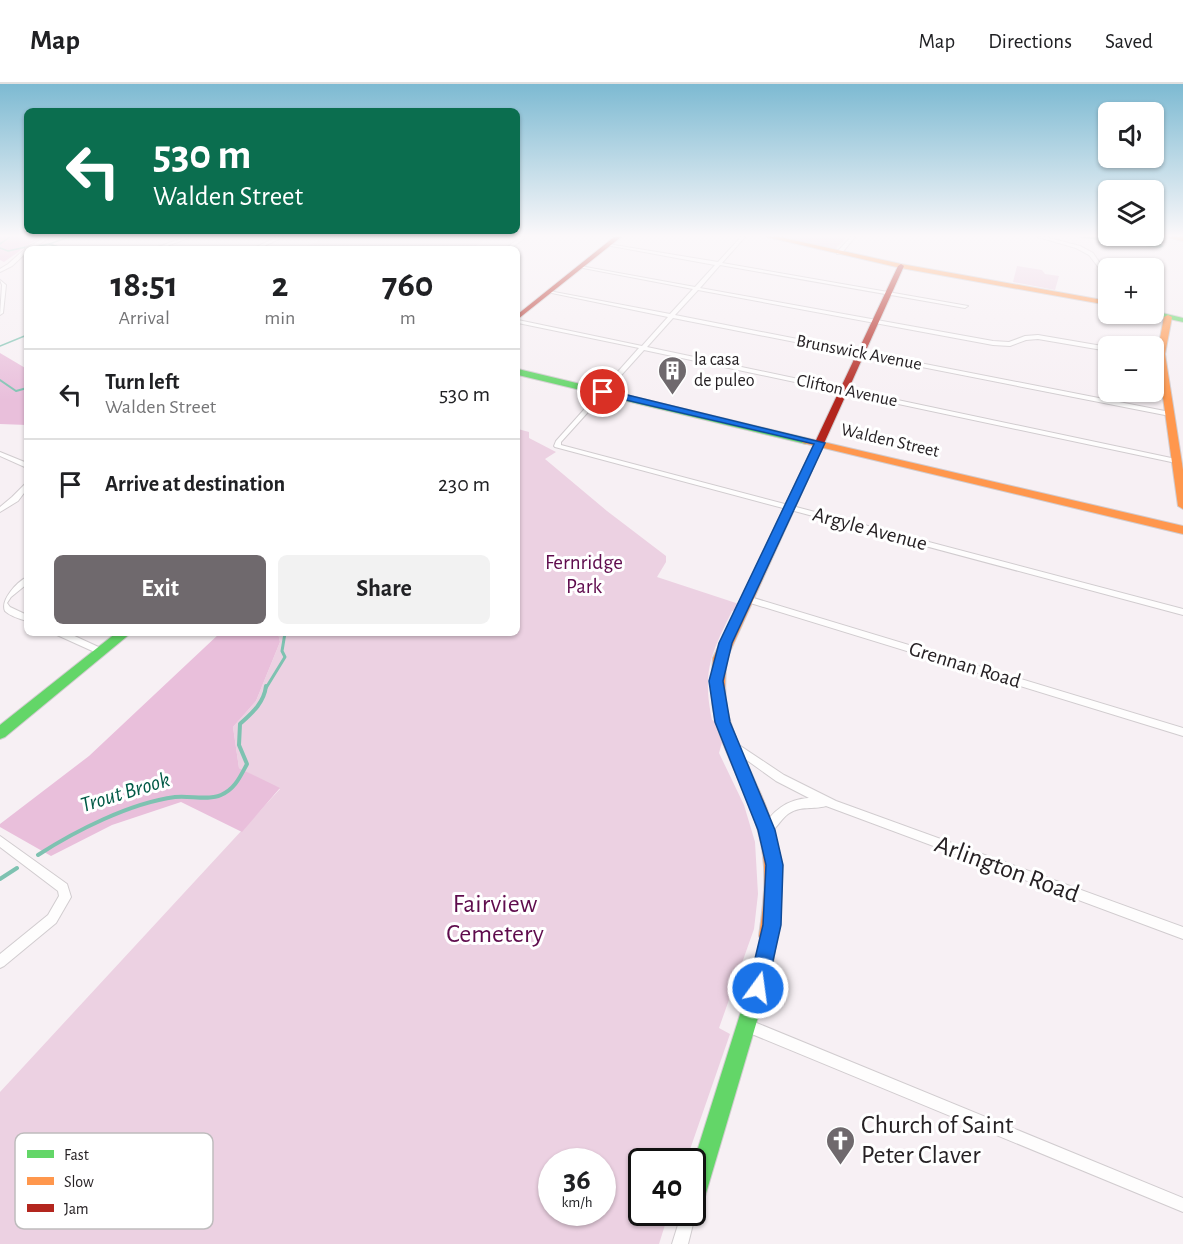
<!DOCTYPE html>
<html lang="en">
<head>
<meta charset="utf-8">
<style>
	body { margin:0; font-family:"Alegreya Sans",sans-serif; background:#f2f2f2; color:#202124; height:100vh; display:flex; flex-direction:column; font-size:22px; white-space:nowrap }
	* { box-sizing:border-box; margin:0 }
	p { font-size:20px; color:#757577 }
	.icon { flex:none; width:33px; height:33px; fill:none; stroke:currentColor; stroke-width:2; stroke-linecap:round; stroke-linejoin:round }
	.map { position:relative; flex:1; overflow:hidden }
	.drawer { position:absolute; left:24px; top:162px; width:496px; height:390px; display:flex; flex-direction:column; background:#fff; border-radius:9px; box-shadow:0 2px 4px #0004 }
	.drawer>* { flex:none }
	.hud { position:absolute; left:24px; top:24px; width:496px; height:126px; border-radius:9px; box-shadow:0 2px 4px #0004; background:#0b6e4f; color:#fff; overflow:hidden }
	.buttons { position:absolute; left:1098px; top:18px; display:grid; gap:12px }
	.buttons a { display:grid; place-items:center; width:66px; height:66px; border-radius:9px; background:#fff; box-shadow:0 2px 4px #0004; font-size:30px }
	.speed { position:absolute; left:538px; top:1064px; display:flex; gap:12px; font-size:30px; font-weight:700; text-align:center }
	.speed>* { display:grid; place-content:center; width:78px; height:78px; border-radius:50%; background:#fff; box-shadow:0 2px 4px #0004; line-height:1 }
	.speed small { font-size:15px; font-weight:400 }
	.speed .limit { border:3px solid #111; border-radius:9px; background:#fff; color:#111 }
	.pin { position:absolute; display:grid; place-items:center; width:51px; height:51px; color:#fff; margin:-26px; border:3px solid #fff; border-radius:50%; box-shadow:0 2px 6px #0007 }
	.me { position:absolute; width:66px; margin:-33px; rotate:14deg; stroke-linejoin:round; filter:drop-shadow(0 0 4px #0008) }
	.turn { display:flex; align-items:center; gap:21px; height:126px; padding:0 30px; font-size:27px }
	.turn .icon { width:78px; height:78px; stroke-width:2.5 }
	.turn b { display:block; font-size:42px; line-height:51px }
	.eta { display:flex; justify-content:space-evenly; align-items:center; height:102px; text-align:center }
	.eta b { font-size:36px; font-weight:700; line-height:42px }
	.action { display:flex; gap:12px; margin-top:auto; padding:12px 30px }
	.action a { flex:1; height:69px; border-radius:9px; background:#6f696d; color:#fff; font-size:24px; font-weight:700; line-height:69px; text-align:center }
	.action a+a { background:#f2f2f2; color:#202124 }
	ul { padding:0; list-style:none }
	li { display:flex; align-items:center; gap:18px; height:90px; padding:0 30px; border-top:2px solid #e0e0e0 }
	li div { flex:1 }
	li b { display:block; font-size:22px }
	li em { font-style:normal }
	header { display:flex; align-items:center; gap:36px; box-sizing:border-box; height:84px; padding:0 30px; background:#fff; border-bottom:2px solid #e0e0e0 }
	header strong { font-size:28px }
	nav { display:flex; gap:33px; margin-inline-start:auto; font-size:21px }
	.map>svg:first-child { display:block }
</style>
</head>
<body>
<header>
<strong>Map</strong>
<nav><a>Map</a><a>Directions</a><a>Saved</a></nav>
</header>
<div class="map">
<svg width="1183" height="1160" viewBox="0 0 1183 1160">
	<rect width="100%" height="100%" fill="#f7f0f4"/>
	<!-- built -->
	<path fill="#efe1ea" d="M 326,153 L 489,153 L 471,165 L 301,165 Z"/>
	<!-- green -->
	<path fill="#ecd1e2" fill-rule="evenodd" d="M 778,153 L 847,153 L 834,166 Z
		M 1017,182 L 1042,186 L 1045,190 L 1059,192 L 1055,206 L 1013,198 Z
		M 518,345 L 529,348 L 529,354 L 556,368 L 545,375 L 607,427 L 666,472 L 666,478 L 657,493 L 739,520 L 736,526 L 732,527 C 711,570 702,587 712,636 L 717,638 L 723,655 L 719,669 L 744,721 L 755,758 L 758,810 L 754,845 L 719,944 L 730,950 L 686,1077 L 642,1077 L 642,1128 L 669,1128 L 659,1160 L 0,1160 L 0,1008 L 280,705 L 239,684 L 233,643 L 256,617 L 280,558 L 278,549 L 518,549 ZM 552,1077 L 603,1077 L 603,1128 L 552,1128 Z"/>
	<!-- forest -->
	<path fill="#e9bfdb" d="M 0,153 L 42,153 L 31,159 L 4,178 L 0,176 Z
		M 0,269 L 27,285 L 27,341 L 0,340 Z
		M 220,549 L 278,549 L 280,558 L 256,617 L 233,643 L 239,684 L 280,704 L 242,748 L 181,718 L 112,741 L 51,772 L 0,743 L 0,740 L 89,672 Z"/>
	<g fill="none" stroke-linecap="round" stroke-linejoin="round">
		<!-- stream-far3 -->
		<path stroke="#7ec2b1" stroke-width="1.5" d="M 0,160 L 10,153
			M 34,163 L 49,160
			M 0,164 L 8,167 L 26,163
			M 65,165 L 49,160 L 69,153 L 108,153
			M 0,262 L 27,251"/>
		<!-- stream-far2 -->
		<path stroke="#7ec2b1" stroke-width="2" d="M 0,296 L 16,307 L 27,304"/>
		<!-- stream-far1 -->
		<path stroke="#7ec2b1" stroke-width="3" d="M 266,604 L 285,573 L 282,567 L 285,549"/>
		<!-- stream -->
		<path stroke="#7ec2b1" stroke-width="4" d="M 38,771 C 75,747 130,719 175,713 C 189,711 208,717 221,711 C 235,705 240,693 247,680 L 239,661 L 240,640 C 252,629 264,619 266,602
			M 0,795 L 17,784"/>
		<!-- river -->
		<path fill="#7ec2b1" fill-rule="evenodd" d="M 1076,153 L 1102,153 L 1160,160 L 1164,162 L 1160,164 Z"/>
		<defs>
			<path id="street" d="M 46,153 L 51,153 L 31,165 L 27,165 L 27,168 L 12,182 L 0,188 L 0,185 L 8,180 L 26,164 Z
				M 185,153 L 191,153 L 159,165 L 153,165 Z
				M 277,153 L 283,153 L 258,165 L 252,165 Z
				M 521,153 L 526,153 L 510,165 L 505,165 Z
				M 741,153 L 745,153 L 722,179 L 968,222 L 965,224 L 720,181 L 700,204 L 993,257 L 1009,258 L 1025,252 L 1038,251 L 1108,263 L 1108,267 L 1038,255 L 1026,256 L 1010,262 L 993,261 L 698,206 L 675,231 L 1170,328 L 1173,330 L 1170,332 L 673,234 L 647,263 L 1176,375 L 1179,377 L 1176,379 L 644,266 L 561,358 L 561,361 L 1183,525 L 1183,531 L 555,363 L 554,362 L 556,357 L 639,264 L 518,239 L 518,236 L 642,262 L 668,233 L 547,208 L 549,207 L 670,230 L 693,205 L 578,183 L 580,182 L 695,203 L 715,181 L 606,161 L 608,160 L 718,178 Z
				M 851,153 L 855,153 L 841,170 L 837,170 L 837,168 Z
				M 1038,153 L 1045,153 L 1080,162 L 1093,169 L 1108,191 L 1107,219 L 1102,218 L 1105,192 L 1089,171 L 1076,164 Z
				M 0,196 L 6,201 L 3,229 L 0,231 L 2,201 Z
				M 0,368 L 27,379 L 27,384 L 0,372 Z
				M 27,399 L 27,405 L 18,417 L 0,428 L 0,423 L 12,413 L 25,400 Z
				M 27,493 L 27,500 L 11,513 L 7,519 L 10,523 L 27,531 L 27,537 C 20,535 10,532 5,527 C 0,516 17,498 27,493 Z
				M 747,512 L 1183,644 L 1183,652 L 744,517 L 743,515 Z
				M 56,549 L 68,549 L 105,566 L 106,568 L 105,570 L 99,570 L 57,551 Z
				M 733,657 L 784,691 L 836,717 L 1183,843 L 1183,855 L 826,722 C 813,726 801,721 788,730 C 780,736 775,747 767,751 L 763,749 L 762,746 C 771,727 788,715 809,714 L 776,697 L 730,664 L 728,661 L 730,658 Z
				M 0,752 L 67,800 L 71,813 L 56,839 L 4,882 L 0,884 L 0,870 L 48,831 L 59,812 L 58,807 L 0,763 Z
				M 747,935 L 1183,1114 L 1183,1128 L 742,946 L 741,941 L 742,936 Z
				M 693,1122 L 696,1128 L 688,1160 L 672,1160 L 682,1128 L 693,1128 Z"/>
			<path id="fast" d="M 1154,227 L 1183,234 L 1183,238 L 1151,231 Z
				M 518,285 L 806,354 L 811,357 L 806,360 L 518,291 Z
				M 116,549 L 131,549 L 5,653 L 0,655 L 0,641 Z
				M 768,843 L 774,846 L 777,852 L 772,886 L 704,1116 L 701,1124 L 693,1127 L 693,1080 L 754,886 L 762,846 Z"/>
			<path id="slow" d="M 767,153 L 779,153 L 901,180 L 1108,217 L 1108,221 L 901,184 Z
				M 1170,153 L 1183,153 L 1183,157 L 1171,154 Z
				M 1168,231 L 1172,233 L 1165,270 L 1183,386 L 1183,425 L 1178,422 L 1157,270 L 1164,233 Z
				M 806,354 L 1183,442 L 1183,450 L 803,359 L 801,357 Z
				M 807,383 L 812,386 L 727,574 C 725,591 724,608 727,625 C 733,652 746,676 757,702 C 775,739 784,776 781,818 C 780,831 780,846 774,858 L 768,861 L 762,858 L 759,852 C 764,818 768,784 759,751 C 749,707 721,669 713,625 C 710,608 712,591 713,574 L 802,386 Z"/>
			<path id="jam" d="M 614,153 L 621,153 L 518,235 L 518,230 Z
				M 901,180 L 904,182 L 812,386 L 811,388 L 803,388 L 802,386 L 898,182 Z"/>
		</defs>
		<!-- street casing -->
		<use href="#street" stroke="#d1cccf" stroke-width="2"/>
		<!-- fast casing -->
		<use href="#fast" stroke="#d1cccf" stroke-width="2"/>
		<!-- slow casing -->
		<use href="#slow" stroke="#d1cccf" stroke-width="2"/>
		<!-- jam casing -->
		<use href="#jam" stroke="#d1cccf" stroke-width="2"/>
		<!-- street -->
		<use href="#street" fill="#fefdfd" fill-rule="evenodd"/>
		<!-- fast -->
		<use href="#fast" fill="#63d668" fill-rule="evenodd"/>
		<!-- slow -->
		<use href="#slow" fill="#ff974d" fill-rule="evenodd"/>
		<!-- jam -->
		<use href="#jam" fill="#b3261e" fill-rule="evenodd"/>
	</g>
	<!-- sky -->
	<linearGradient id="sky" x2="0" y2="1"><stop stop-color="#7dbad2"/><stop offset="0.48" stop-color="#fbf8fa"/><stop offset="1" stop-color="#fbf8fa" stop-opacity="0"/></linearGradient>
	<rect width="1183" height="316" fill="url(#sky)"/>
	<!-- route -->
	<path fill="#1a73e8" stroke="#114b97" stroke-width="1.5" d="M 603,305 L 825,359 L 732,559 L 723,597 L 730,638 L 775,746 L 783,781 L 781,841 L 767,904 L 764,911 L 758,914 L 751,911 L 748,904 L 763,841 L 766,781 L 758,746 L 715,638 L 709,597 L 719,559 L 814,360 L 600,310 L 600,306 Z"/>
	<!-- icons -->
	<defs>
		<symbol id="building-pin" viewBox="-11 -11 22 30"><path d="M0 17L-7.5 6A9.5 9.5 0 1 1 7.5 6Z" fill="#6f696d" stroke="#fff"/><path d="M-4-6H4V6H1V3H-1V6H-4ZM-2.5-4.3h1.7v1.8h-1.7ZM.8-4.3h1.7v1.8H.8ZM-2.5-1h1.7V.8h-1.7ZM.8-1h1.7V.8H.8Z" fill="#fff"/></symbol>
		<symbol id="church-pin" viewBox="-11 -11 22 30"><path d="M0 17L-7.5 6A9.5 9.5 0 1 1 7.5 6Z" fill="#6f696d" stroke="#fff"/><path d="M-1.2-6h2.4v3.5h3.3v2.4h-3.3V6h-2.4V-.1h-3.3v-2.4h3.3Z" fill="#fff"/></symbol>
	</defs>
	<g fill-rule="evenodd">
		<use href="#building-pin" x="656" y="270" width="33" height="45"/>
		<use href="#church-pin" x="824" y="1040" width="33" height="45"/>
	</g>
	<g text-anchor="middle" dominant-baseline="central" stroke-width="6" stroke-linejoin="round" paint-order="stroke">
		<!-- far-street labels -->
		<g font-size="18" fill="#262124" stroke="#fff">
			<text transform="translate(859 269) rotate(11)">Brunswick Avenue</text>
			<text transform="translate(847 307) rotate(12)">Clifton Avenue</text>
			<text transform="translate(890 357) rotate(13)">Walden Street</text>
		</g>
		<!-- far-poi labels -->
		<g font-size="18" fill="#262124" stroke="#fff" text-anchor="start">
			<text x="694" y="276">la casa<tspan x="694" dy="21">de puleo</tspan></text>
		</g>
		<!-- street labels -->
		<g font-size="21" fill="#262124" stroke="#fff">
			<text transform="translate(870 445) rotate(15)">Argyle Avenue</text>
			<text transform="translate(965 581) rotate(17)">Grennan Road</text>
		</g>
		<!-- park labels -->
		<g font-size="21" fill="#5f0c4d" stroke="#fff">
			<text x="584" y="478">Fernridge<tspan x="584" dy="24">Park</tspan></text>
		</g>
		<!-- water labels -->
		<g font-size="22" font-style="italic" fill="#005946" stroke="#fff">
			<text transform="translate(125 708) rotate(-17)">Trout Brook</text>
		</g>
		<!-- near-street labels -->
		<g font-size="26" fill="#262124" stroke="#fff">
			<text transform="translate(1007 785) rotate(20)">Arlington Road</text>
		</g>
		<!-- near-park labels -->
		<g font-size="26" fill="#5f0c4d" stroke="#fff">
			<text x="495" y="820">Fairview<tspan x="495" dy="30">Cemetery</tspan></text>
		</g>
		<!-- near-poi labels -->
		<g font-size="26" fill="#262124" stroke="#fff" text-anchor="start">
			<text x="861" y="1041">Church of Saint<tspan x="861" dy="30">Peter Claver</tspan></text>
		</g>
	</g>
	<!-- legend -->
	<rect x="15" y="1049" width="198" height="96" rx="9" fill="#fff" stroke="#bebcbd" stroke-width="1.5"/>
	<rect x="27" y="1066" width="27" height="8" fill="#63d668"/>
	<rect x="27" y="1093" width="27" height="8" fill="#ff974d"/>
	<rect x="27" y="1120" width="27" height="8" fill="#b3261e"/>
	<g font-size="16" fill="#262124">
		<text x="64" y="1076">Fast</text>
		<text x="64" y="1103">Slow</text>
		<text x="64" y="1130">Jam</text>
	</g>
</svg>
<div class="buttons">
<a><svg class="icon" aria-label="sound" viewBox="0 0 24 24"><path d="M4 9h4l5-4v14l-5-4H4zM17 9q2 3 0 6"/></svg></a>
<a><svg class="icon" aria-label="layers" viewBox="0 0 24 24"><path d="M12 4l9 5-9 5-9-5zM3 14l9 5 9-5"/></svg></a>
<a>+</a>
<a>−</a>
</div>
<div class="speed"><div>36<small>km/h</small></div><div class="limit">40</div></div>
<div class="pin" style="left:603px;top:308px;background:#d93025"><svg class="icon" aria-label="arrive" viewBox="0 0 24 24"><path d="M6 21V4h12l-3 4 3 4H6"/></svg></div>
<svg class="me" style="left:758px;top:904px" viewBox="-20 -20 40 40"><circle r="17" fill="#1a73e8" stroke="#fff" stroke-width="3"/><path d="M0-11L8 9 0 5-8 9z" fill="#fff"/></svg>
<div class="hud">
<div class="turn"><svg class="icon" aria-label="left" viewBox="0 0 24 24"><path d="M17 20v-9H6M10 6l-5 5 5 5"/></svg><div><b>530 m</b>Walden Street</div></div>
</div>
<section class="drawer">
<div class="eta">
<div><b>18:51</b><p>Arrival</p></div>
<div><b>2</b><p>min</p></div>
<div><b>760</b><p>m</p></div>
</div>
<ul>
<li><svg class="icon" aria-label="left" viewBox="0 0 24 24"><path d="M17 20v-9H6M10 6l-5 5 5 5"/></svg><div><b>Turn left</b><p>Walden Street</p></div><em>530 m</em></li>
<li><svg class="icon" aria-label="arrive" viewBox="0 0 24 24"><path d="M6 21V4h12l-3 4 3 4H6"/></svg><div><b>Arrive at destination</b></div><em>230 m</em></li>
</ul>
<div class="action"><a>Exit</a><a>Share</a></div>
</section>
</div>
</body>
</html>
